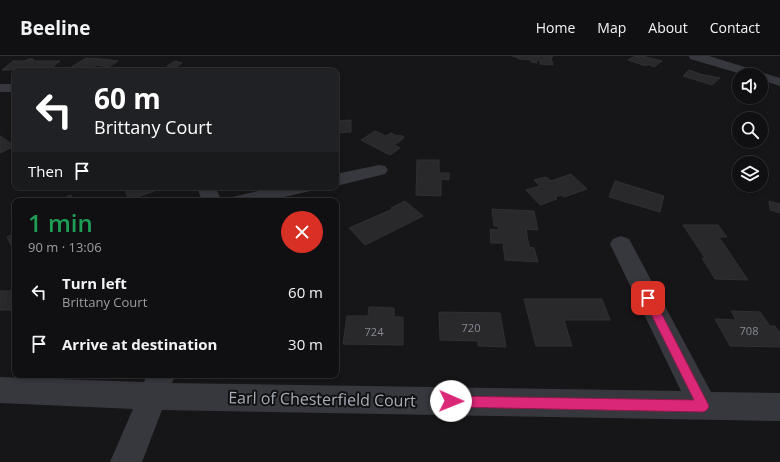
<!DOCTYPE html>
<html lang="en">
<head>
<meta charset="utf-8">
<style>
	body { margin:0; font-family:"Open Sans",sans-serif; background:#1e1e20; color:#f1f3f6; height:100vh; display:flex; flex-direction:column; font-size:15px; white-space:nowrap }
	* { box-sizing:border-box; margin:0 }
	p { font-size:13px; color:#9c9d9f }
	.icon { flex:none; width:22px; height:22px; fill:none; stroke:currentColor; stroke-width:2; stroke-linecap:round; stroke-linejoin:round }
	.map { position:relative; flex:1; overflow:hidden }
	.side { position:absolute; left:12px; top:142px; width:327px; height:180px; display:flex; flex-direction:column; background:#101012; border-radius:8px; box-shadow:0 2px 6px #0003,0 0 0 1px #303032 }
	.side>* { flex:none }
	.top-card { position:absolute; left:12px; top:12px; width:327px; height:122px; border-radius:8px; box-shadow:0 2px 6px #0003,0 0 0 1px #303032; background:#202124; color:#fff; overflow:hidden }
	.tools { position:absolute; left:732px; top:12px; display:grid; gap:8px }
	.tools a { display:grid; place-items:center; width:36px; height:36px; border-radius:50%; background:#101012; box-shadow:0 2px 6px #0003,0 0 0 1px #303032; font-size:20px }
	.pin { position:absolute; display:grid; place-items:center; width:34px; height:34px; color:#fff; margin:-17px; border-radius:8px; box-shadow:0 2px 6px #0006 }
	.me { position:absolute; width:44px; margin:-22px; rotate:91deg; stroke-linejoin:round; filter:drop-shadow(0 0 3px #0008) }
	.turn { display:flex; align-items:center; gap:14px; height:84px; padding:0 16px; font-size:18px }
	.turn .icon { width:52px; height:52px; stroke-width:2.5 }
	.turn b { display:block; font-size:28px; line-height:34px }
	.then { display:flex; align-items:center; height:38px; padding:0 16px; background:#0003; gap:8px; font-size:15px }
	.round { display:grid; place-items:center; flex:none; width:42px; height:42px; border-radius:21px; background:#1e1e20 }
	.summary { display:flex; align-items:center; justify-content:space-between; height:68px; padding:0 16px }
	h1 { font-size:24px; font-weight:600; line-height:30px; color:#1e9e55 }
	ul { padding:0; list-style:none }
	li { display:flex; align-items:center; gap:12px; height:52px; padding:0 16px }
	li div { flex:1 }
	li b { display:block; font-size:15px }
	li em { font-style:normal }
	header { display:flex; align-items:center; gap:24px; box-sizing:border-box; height:56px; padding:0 20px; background:#101012; border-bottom:1px solid #303032 }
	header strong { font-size:19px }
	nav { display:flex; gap:22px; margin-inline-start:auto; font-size:14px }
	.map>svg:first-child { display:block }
</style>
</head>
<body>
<header>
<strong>Beeline</strong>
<nav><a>Home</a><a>Map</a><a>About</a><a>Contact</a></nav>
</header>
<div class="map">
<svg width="780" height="406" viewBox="0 0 780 406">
	<rect width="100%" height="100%" fill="#161618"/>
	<!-- building -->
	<path fill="#29292c" stroke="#303034" d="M 512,0 L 553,0 L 551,2 L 553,9 L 540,8 L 540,4 L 537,4 L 537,7 L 531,6 L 531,4 L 519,3 L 519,2 Z
		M 635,0 L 642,0 L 662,5 L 654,11 L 648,8 L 646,10 L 628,4 Z
		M 86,2 L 102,3 L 118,5 L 109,11 L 97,9 L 85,15 L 65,15 Z
		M 29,3 L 33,3 L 34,4 L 33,5 L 60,5 L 49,14 L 18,12 L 16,14 L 2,14 L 13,5 L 24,5 Z
		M 175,5 L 182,7 L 175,12 L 167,10 Z
		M 689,14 L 700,18 L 720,22 L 712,29 L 683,20 Z
		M 351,64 L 351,76 L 336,77 L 336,65 Z
		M 375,75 L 386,80 L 391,77 L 398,80 L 400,79 L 404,81 L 401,82 L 403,83 L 394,89 L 400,92 L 390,99 L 361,84 Z
		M 0,80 L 15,90 L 0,97 Z
		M 417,104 L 439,104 L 439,117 L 449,117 L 449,124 L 441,123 L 441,140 L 416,139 Z
		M 571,118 L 587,133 L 564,141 L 562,139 L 555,141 L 557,143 L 540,149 L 526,134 L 540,130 L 534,124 L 546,121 L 551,125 Z
		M 615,125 L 664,140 L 660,156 L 609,141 Z
		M 124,131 L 159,131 L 160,133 L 129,144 Z
		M 71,139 L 75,145 L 56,145 Z
		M 405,145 L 423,160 L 365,189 L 349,172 L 393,153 L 391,152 Z
		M 769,145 L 780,148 L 780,157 L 770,154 Z
		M 492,153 L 534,155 L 538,174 L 526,173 L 529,191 L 534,192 L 538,206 L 505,204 L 503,187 L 491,187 L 490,173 L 499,174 L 498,170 L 494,170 Z
		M 683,169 L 718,169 L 727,181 L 719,181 L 748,224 L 715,223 L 702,202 L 705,202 Z
		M 15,177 L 15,192 L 13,193 L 7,181 Z
		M 0,235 L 15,235 L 15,254 L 0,254 Z
		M 524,243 L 602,243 L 610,264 L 564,264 L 572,290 L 536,290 Z
		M 369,251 L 394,252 L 394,261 L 403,261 L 403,289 L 343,288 L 347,260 L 368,260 Z
		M 731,255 L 760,256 L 770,270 L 775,270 L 780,277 L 780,291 L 730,290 L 715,263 L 736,264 Z
		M 439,256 L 500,257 L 506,291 L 478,290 L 478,285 L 440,284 Z"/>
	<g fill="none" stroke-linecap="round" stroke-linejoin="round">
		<!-- minor -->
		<path fill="#37383d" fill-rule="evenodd" d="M 0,28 L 15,28 L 15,36 L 0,36 Z
			M 379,109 L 385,110 L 388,114 L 385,118 L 336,130 L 336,118 Z
			M 197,131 L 215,131 L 222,145 L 202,145 Z
			M 275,131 L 312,131 L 310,135 L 267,145 L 229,145 L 232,141 Z
			M 621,180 L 629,183 L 711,336 L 780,337 L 780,365 L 162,354 L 142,406 L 110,406 L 133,353 L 0,347 L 0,321 L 144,326 L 147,319 L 175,319 L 172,327 L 681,335 L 610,188 L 613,183 Z"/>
		<!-- tertiary -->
		<path fill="#37383d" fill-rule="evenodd" d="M 689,0 L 709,0 L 780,22 L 780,30 L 761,24 L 761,19 L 745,19 L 690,3 Z"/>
	</g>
	<!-- route -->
	<path fill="#db2777" stroke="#8e194d" d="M 648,238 L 652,239 L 707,346 L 709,350 L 707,354 L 703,356 L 451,351 L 447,349 L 445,345 L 447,341 L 451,340 L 694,344 L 643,242 L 645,239 Z"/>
	<g text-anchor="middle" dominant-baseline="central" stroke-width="4" stroke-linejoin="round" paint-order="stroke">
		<!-- number labels -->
		<g font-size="11" fill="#888b94">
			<text x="471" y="271">720</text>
			<text x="749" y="274">708</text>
			<text x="374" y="275">724</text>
		</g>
		<!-- near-street labels -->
		<g font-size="16" fill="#a8adb8" stroke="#111113">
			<text transform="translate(322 343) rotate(1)">Earl of Chesterfield Court</text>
		</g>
	</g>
</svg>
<div class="tools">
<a><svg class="icon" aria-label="sound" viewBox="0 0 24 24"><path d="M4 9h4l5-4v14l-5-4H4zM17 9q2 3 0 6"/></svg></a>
<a><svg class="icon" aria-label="search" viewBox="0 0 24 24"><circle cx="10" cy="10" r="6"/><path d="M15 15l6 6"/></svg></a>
<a><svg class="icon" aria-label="layers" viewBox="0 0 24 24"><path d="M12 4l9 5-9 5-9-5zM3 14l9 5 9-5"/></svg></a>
</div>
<div class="pin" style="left:648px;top:242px;background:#d93025"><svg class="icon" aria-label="arrive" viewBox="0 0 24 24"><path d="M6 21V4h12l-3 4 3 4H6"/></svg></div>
<svg class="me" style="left:451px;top:345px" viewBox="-20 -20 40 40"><circle r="19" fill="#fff"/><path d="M0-13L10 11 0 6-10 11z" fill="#db2777"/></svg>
<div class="top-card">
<div class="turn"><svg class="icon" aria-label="left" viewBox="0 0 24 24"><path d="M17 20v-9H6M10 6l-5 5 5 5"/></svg><div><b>60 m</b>Brittany Court</div></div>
<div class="then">Then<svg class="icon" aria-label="arrive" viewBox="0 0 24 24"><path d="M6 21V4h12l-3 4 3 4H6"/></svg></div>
</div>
<section class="side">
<div class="summary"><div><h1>1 min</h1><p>90 m · 13:06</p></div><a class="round" style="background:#d93025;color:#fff"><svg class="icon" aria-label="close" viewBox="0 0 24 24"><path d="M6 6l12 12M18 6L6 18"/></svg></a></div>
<ul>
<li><svg class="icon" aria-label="left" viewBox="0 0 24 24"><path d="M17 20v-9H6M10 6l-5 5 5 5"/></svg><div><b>Turn left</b><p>Brittany Court</p></div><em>60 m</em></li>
<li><svg class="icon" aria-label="arrive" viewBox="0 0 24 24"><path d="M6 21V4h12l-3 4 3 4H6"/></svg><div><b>Arrive at destination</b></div><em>30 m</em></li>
</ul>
</section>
</div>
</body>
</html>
